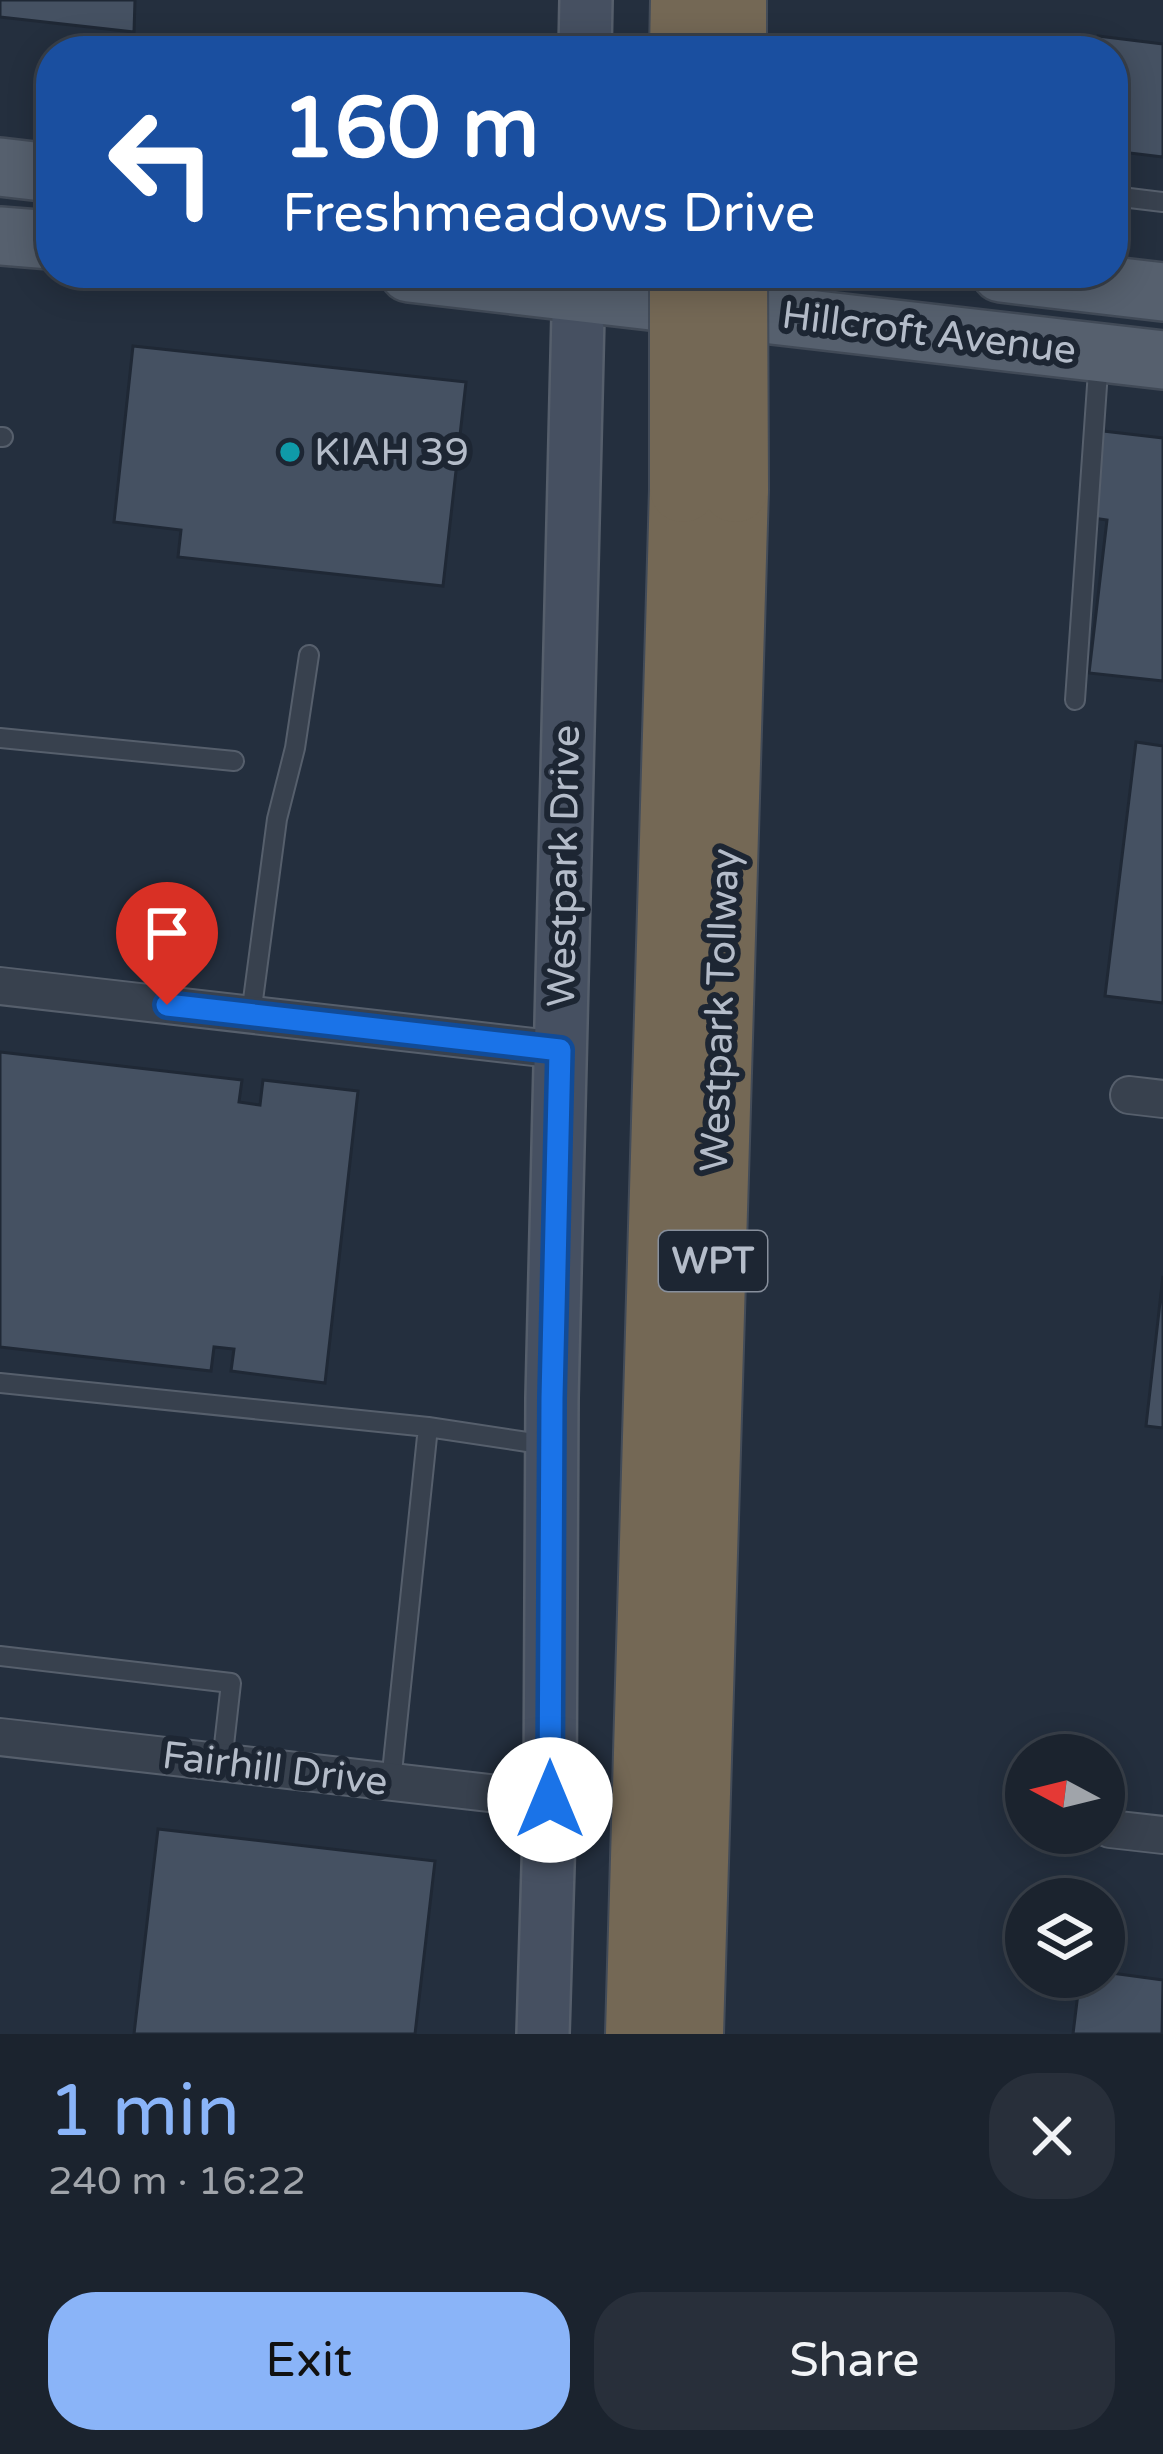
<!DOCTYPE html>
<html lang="en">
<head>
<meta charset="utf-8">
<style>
	body { margin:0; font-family:"Varela Round",sans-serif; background:#282f3a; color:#f1f3f6; height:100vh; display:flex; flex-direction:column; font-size:45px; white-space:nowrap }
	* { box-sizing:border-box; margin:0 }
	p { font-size:39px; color:#a0a4aa }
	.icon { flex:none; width:66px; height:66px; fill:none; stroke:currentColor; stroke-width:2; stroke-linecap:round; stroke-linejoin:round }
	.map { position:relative; height:2034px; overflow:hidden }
	.details { display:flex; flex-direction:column; background:#1b232e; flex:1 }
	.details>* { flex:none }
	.hud { position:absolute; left:36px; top:36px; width:1092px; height:252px; border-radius:48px; box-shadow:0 6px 30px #0003,0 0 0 3px #39404a; background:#1a4fa0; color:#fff; overflow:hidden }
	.needle { width:78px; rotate:277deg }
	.buttons { position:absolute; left:1005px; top:1734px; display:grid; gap:24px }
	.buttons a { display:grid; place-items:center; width:120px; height:120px; border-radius:50%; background:#1b232e; box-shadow:0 6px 30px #0003,0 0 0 3px #39404a; font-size:60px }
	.pin { position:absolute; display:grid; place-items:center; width:102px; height:102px; color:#fff; margin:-123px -51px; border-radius:50% 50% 50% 0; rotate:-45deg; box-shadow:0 0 12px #0007 }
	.pin .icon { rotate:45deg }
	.me { position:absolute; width:132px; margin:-66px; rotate:0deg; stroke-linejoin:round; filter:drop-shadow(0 0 9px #0008) }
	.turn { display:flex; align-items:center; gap:42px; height:252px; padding:0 48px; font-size:54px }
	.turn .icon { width:156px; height:156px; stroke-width:2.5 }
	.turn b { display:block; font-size:84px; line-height:102px }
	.round { display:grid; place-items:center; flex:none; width:126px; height:126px; border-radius:48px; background:#282f3a }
	.head { display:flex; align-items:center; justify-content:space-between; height:204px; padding:0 48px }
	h1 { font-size:72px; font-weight:600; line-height:90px; color:#8ab4f8 }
	.cta { display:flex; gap:24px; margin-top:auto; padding:24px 48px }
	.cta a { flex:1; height:138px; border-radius:48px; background:#8ab4f8; color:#111; font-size:48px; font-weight:600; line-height:138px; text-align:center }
	.cta a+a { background:#282f3a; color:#f1f3f6 }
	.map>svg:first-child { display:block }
</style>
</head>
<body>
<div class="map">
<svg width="1163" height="2034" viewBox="0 0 1163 2034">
	<rect width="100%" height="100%" fill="#242f3e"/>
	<!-- building -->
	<path fill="#455162" stroke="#1f2835" stroke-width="3" d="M 0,0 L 135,0 L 134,32 L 0,17 Z
		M 1098,36 L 1163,44 L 1163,157 L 1113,151 L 1113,51 L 1096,51 Z
		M 133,346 L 466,382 L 443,586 L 178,557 L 181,530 L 114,522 Z
		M 1103,431 L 1163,438 L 1163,681 L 1089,673 L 1107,520 L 1093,518 Z
		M 1136,742 L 1163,746 L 1163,1003 L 1105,996 Z
		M 0,1052 L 242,1080 L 239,1102 L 260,1105 L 263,1080 L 358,1091 L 325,1383 L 231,1371 L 234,1349 L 214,1347 L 211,1371 L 0,1347 Z
		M 1163,1276 L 1163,1428 L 1146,1426 Z
		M 158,1829 L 435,1861 L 415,2034 L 134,2034 Z
		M 1104,1972 L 1163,1980 L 1162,2034 L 1073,2034 L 1080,1977 L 1104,1977 Z"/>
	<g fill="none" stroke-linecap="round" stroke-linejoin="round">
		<defs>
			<path id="lane" d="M 1113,196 L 1163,202
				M 0,437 L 3,437
				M 1075,700 L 1099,357
				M 0,738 L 234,761
				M 251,1015 L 277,819 L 295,748 L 309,655
				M 0,1383 L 428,1427 L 547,1445
				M 0,1656 L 231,1683 L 222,1763
				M 391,1782 L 428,1427"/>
			<path id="street" d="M 0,986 L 560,1050
				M 1129,1095 L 1163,1099
				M 0,1737 L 550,1800
				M 1110,1829 L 1163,1835"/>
			<path id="secondary" d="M 585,51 L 586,0
				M 543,2034 L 550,1800 L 552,1398 L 579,273"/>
			<path id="primary" d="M 0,167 L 51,173
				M 0,236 L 51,240
				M 409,273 L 1163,360
				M 1001,273 L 1163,292"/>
			<path id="highway" d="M 733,0 L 733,51
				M 683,51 L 684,0
				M 639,2034 L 683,489
				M 690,2034 L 735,489"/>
		</defs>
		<!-- lane casing -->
		<use href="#lane" stroke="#565f6c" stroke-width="22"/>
		<!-- street casing -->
		<use href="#street" stroke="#565f6c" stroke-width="40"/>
		<!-- secondary casing -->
		<use href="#secondary" stroke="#565f6c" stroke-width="56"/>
		<!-- primary casing -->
		<use href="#primary" stroke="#414a57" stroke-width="62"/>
		<!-- highway casing -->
		<use href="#highway" stroke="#434c59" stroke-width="70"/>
		<!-- lane -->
		<use href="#lane" stroke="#38414e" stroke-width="18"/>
		<!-- street -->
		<use href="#street" stroke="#38414e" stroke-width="36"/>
		<!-- secondary -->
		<use href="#secondary" stroke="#465061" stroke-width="51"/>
		<!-- primary -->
		<use href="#primary" stroke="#56606e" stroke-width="57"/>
		<!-- highway -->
		<use href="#highway" stroke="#746855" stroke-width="66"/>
		<defs>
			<path id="highway-bridge" d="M 734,273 L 735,489
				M 683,489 L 683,273"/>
		</defs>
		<!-- highway-bridge casing -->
		<use href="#highway-bridge" stroke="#434c59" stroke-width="70" stroke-linecap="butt"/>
		<!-- highway-bridge -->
		<use href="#highway-bridge" stroke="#746855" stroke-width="66"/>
	</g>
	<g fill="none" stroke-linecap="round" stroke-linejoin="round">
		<defs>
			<path id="route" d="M 167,1005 L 560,1050 L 552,1398 L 550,1800"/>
		</defs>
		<!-- route casing -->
		<use href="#route" stroke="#114b97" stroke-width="30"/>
		<!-- route -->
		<use href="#route" stroke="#1a73e8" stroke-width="21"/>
	</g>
	<!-- markers -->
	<circle fill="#0f9aa8" stroke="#1d2633" stroke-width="4.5" cx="290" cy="452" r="12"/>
	<g text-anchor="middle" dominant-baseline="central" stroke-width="12" stroke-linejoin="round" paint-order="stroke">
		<!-- shield labels -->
		<rect fill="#1d2633" stroke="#878f9c" stroke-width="3" x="659" y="1231" width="108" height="60" rx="9"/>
		<g font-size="36" font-weight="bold" fill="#b4bcc9">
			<text x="713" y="1261">WPT</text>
		</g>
		<!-- street labels -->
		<g font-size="39" fill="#b4bcc9" stroke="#1d2633">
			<text transform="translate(929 333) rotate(7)">Hillcroft Avenue</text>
			<text transform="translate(564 866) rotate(-89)">Westpark Drive</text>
			<text transform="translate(720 1010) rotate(-88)">Westpark Tollway</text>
			<text transform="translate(275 1769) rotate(7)">Fairhill Drive</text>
		</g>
		<!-- poi labels -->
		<g font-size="39" fill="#b4bcc9" stroke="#1d2633" text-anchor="start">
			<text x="314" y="452">KIAH 39</text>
		</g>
	</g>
</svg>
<div class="buttons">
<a><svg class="needle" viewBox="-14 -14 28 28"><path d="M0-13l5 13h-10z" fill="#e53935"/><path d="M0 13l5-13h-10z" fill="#a0a4aa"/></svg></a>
<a><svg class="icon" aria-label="layers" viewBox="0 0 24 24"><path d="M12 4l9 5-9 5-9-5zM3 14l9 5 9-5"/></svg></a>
</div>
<div class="pin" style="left:167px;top:1005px;background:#d93025"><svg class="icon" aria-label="arrive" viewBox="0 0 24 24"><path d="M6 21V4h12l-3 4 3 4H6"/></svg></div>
<svg class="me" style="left:550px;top:1800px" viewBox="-20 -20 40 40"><circle r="19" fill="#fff"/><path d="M0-13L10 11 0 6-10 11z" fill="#1a73e8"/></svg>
<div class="hud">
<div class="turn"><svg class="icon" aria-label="left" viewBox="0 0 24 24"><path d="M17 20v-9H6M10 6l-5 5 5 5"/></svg><div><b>160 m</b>Freshmeadows Drive</div></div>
</div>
</div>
<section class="details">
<div class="head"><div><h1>1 min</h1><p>240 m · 16:22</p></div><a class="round"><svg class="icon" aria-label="close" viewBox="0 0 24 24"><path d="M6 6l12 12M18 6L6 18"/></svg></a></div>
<div class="cta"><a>Exit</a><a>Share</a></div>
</section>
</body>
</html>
